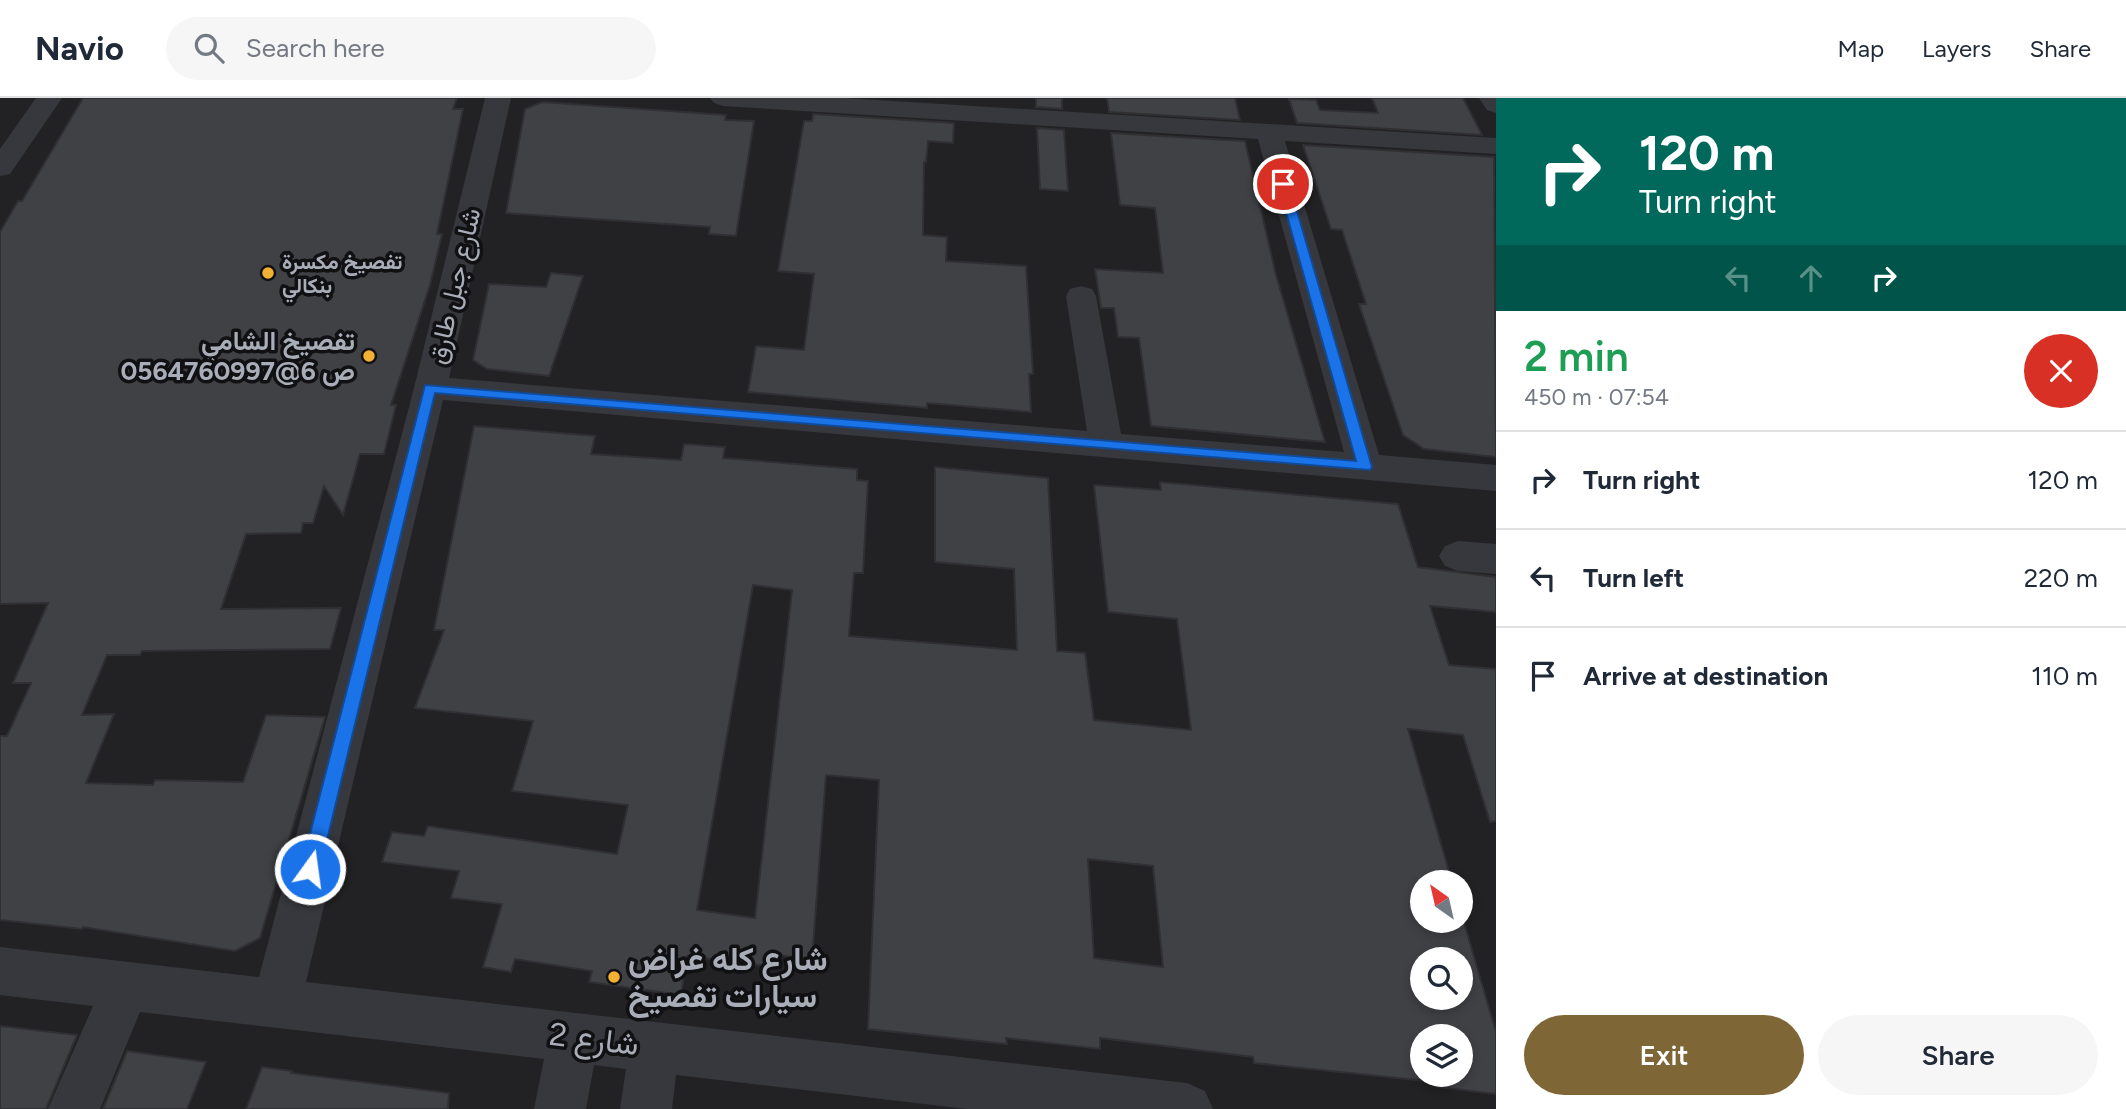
<!DOCTYPE html>
<html lang="en">
<head>
<meta charset="utf-8">
<style>
	body { margin:0; font-family:Figtree,Vazirmatn,sans-serif; background:#f6f6f7; color:#1f2937; height:100vh; display:flex; flex-direction:column; font-size:26px; white-space:nowrap }
	* { box-sizing:border-box; margin:0 }
	p { font-size:23px; color:#747a83 }
	.icon { flex:none; width:38px; height:38px; fill:none; stroke:currentColor; stroke-width:2; stroke-linecap:round; stroke-linejoin:round }
	.map { position:relative; flex:1; overflow:hidden }
	.side { display:flex; flex-direction:column; background:#fff; width:630px }
	.side>* { flex:none }
	.top-card { background:#00695c; color:#fff; overflow:hidden }
	.needle { width:46px; rotate:326deg }
	.tools { position:absolute; left:1410px; top:772px; display:grid; gap:14px }
	.tools a { display:grid; place-items:center; width:63px; height:63px; border-radius:50%; background:#fff; box-shadow:0 4px 10px #0003; font-size:35px }
	.pin { position:absolute; display:grid; place-items:center; width:60px; height:60px; color:#fff; margin:-30px; border:4px solid #fff; border-radius:50%; box-shadow:0 2px 7px #0007 }
	.me { position:absolute; width:77px; margin:-38px; rotate:14deg; stroke-linejoin:round; filter:drop-shadow(0 0 5px #0008) }
	.turn { display:flex; align-items:center; gap:24px; height:147px; padding:0 28px; font-size:32px }
	.turn .icon { width:91px; height:91px; stroke-width:2.5 }
	.turn b { display:block; font-size:49px; line-height:60px }
	.lanes { display:flex; align-items:center; height:66px; padding:0 28px; background:#0003; justify-content:center; gap:35px; direction:ltr }
	.lanes .off { opacity:.35 }
	.round { display:grid; place-items:center; flex:none; width:74px; height:74px; border-radius:37px; background:#f6f6f7 }
	.overview { display:flex; align-items:center; justify-content:space-between; height:119px; padding:0 28px }
	h1 { font-size:42px; font-weight:600; line-height:52px; color:#1e9e55 }
	.primary-button { display:flex; gap:14px; margin-top:auto; padding:14px 28px }
	.primary-button a { flex:1; height:80px; border-radius:42px; background:#7e6636; color:#fff; font-size:28px; font-weight:600; line-height:80px; text-align:center }
	.primary-button a+a { background:#f6f6f7; color:#1f2937 }
	ul { padding:0; list-style:none }
	li { display:flex; align-items:center; gap:21px; height:98px; padding:0 28px; border-top:2px solid #e0e1e3 }
	li div { flex:1 }
	li b { display:block; font-size:26px }
	li em { font-style:normal }
	header { display:flex; align-items:center; gap:42px; box-sizing:border-box; height:98px; padding:0 35px; background:#fff; border-bottom:2px solid #e0e1e3 }
	header strong { font-size:33px }
	nav { display:flex; gap:38px; margin-inline-start:auto; font-size:24px }
	.search { width:490px; height:63px; background:#f6f6f7; display:flex; align-items:center; gap:18px; box-sizing:border-box; padding:0 24px; border-radius:38px; color:#747a83; font-size:26px }
	main { display:flex; flex:1; min-height:0 }
	.map>svg:first-child { display:block }
</style>
</head>
<body>
<header>
<strong>Navio</strong>
<div class="search"><svg class="icon" aria-label="search" viewBox="0 0 24 24"><circle cx="10" cy="10" r="6"/><path d="M15 15l6 6"/></svg>Search here</div>
<nav><a>Map</a><a>Layers</a><a>Share</a></nav>
</header>
<main>
<div class="map">
<svg width="1496" height="1011" viewBox="0 0 1496 1011">
	<rect width="100%" height="100%" fill="#161618"/>
	<!-- built -->
	<path fill="#222225" fill-rule="evenodd" d="M 0,0 L 1496,0 L 1496,1011 L 0,1011 ZM 1423,784 L 1461,784 L 1461,822 L 1423,822 ZM 1423,861 L 1461,861 L 1461,900 L 1423,900 ZM 1423,938 L 1461,938 L 1461,976 L 1423,976 Z"/>
	<!-- building -->
	<path fill="#404145" stroke="#303034" stroke-width="2" fill-rule="evenodd" d="M 83,0 L 457,0 L 453,11 L 463,11 L 437,136 L 442,136 L 430,187 L 391,307 L 396,307 L 384,356 L 360,356 L 343,417 L 324,388 L 313,425 L 303,425 L 301,435 L 246,436 L 221,511 L 341,510 L 330,551 L 142,553 L 140,557 L 107,557 L 82,617 L 114,616 L 86,685 L 153,687 L 155,682 L 243,684 L 266,617 L 325,619 L 260,840 L 235,853 L 83,829 L 82,831 L 0,822 L 0,638 L 7,638 L 31,585 L 13,585 L 48,505 L 0,506 L 0,134 L 18,103 L 22,103 Z
		M 1036,0 L 1062,0 L 1062,11 L 1036,9 Z
		M 1107,0 L 1235,0 L 1240,22 L 1109,14 Z
		M 1372,0 L 1463,0 L 1482,37 L 1297,25 L 1289,1 L 1316,2 L 1320,12 L 1378,15 Z
		M 542,4 L 726,17 L 725,22 L 754,23 L 736,138 L 709,136 L 710,129 L 506,115 L 525,11 Z
		M 813,16 L 954,25 L 953,45 L 928,43 L 926,64 L 924,64 L 923,137 L 947,139 L 946,163 L 1026,168 L 1033,276 L 1029,276 L 1031,314 L 927,305 L 927,310 L 748,294 L 756,248 L 804,252 L 814,176 L 778,173 L 804,23 L 812,23 Z
		M 1037,30 L 1064,32 L 1068,93 L 1040,91 Z
		M 1111,35 L 1245,43 L 1276,177 L 1325,344 L 1151,328 L 1139,240 L 1118,239 L 1114,210 L 1101,210 L 1095,171 L 1163,175 L 1155,110 L 1120,107 Z
		M 1303,47 L 1494,59 L 1496,359 L 1424,351 L 1403,337 L 1359,206 L 1366,206 L 1342,132 L 1331,131 Z
		M 551,175 L 583,178 L 549,278 L 487,271 L 473,262 L 489,186 L 546,189 Z
		M 474,328 L 595,338 L 591,356 L 681,362 L 684,346 L 725,349 L 723,360 L 857,371 L 857,382 L 868,383 L 863,475 L 854,475 L 849,538 L 1017,552 L 1014,471 L 935,464 L 935,369 L 1048,380 L 1057,553 L 1085,555 L 1094,622 L 1191,632 L 1177,521 L 1108,514 L 1094,387 L 1161,392 L 1160,384 L 1398,406 L 1418,469 L 1496,479 L 1496,514 L 1430,508 L 1449,567 L 1496,571 L 1496,723 L 1490,724 L 1463,637 L 1408,631 L 1452,784 L 1423,784 L 1423,822 L 1461,822 L 1461,814 L 1496,934 L 1496,996 L 1438,989 L 1436,984 L 1254,965 L 1253,959 L 1100,940 L 1100,951 L 1006,940 L 1007,946 L 868,931 L 879,682 L 826,677 L 812,861 L 777,857 L 775,869 L 687,858 L 681,897 L 589,884 L 592,873 L 515,861 L 511,874 L 483,869 L 502,806 L 451,800 L 459,773 L 382,764 L 392,734 L 424,738 L 428,728 L 617,756 L 628,707 L 512,693 L 533,623 L 415,610 L 444,532 L 434,532 ZM 753,487 L 792,492 L 755,820 L 697,812 ZM 1088,761 L 1153,768 L 1163,869 L 1094,860 ZM 1423,861 L 1461,861 L 1461,900 L 1423,900 ZM 1423,938 L 1461,938 L 1461,976 L 1423,976 Z
		M 0,928 L 77,937 L 46,1011 L 0,1011 Z
		M 127,953 L 206,964 L 187,1011 L 103,1011 Z
		M 262,969 L 292,973 L 291,975 L 449,995 L 448,1011 L 246,1011 Z"/>
	<g fill="none" stroke-linecap="round" stroke-linejoin="round">
		<!-- minor -->
		<path fill="#37383d" fill-rule="evenodd" d="M 36,0 L 62,0 L 10,76 L 0,78 L 0,51 Z
			M 485,0 L 511,0 L 449,280 L 1087,333 L 1066,198 L 1070,191 L 1081,188 L 1092,191 L 1096,198 L 1121,336 L 1344,354 L 1258,41 L 723,8 L 714,5 L 710,0 L 845,0 L 1496,40 L 1496,56 L 1285,43 L 1379,357 L 1496,367 L 1496,393 L 443,302 L 306,884 L 1187,985 L 1205,993 L 1213,1011 L 967,1011 L 676,977 L 672,1011 L 620,1011 L 626,971 L 594,967 L 586,1011 L 534,1011 L 544,961 L 140,914 L 100,1011 L 48,1011 L 93,908 L 0,897 L 0,849 L 259,879 L 414,290 Z
			M 1479,0 L 1496,0 L 1496,15 L 1487,12 Z
			M 1458,443 L 1496,446 L 1496,476 L 1458,473 L 1445,468 L 1439,458 L 1445,448 Z"/>
	</g>
	<!-- route -->
	<path fill="#1a73e8" stroke="#114b97" stroke-width="2" d="M 1279,83 L 1289,86 L 1372,369 L 1370,372 L 435,295 L 320,771 L 317,778 L 310,780 L 304,778 L 301,771 L 425,287 L 1356,363 L 1278,86 Z"/>
	<!-- markers -->
	<g fill="#f2b134" stroke="#111113" stroke-width="2.5">
		<circle cx="268" cy="175" r="7"/>
		<circle cx="369" cy="258" r="7"/>
		<circle cx="614" cy="879" r="7"/>
	</g>
	<g text-anchor="middle" dominant-baseline="central" stroke-width="7" stroke-linejoin="round" paint-order="stroke">
		<!-- far-poi labels -->
		<g font-size="21" font-weight="bold" fill="#a8adb8" stroke="#111113" text-anchor="start">
			<text x="282" y="163">تفصيخ مكسرة<tspan x="282" dy="24">بنكالي</tspan></text>
		</g>
		<!-- street labels -->
		<g font-size="26" fill="#a8adb8" stroke="#111113">
			<text transform="translate(454 188) rotate(-77)">شارع جبل طارق</text>
		</g>
		<!-- poi labels -->
		<g font-size="26" font-weight="bold" fill="#a8adb8" stroke="#111113" text-anchor="end">
			<text x="355" y="243">تفصيخ الشامي<tspan x="355" dy="30">ص 6@0564760997</tspan></text>
		</g>
		<!-- near-poi labels -->
		<g font-size="32" font-weight="bold" fill="#a8adb8" stroke="#111113" text-anchor="start">
			<text x="628" y="861">شارع كله غراض<tspan x="628" dy="37">سيارات تفصيخ</tspan></text>
		</g>
		<!-- near-street labels -->
		<g font-size="32" fill="#a8adb8" stroke="#111113">
			<text transform="translate(594 941) rotate(7)">شارع 2</text>
		</g>
	</g>
</svg>
<div class="tools">
<a><svg class="needle" viewBox="-14 -14 28 28"><path d="M0-13l5 13h-10z" fill="#e53935"/><path d="M0 13l5-13h-10z" fill="#747a83"/></svg></a>
<a><svg class="icon" aria-label="search" viewBox="0 0 24 24"><circle cx="10" cy="10" r="6"/><path d="M15 15l6 6"/></svg></a>
<a><svg class="icon" aria-label="layers" viewBox="0 0 24 24"><path d="M12 4l9 5-9 5-9-5zM3 14l9 5 9-5"/></svg></a>
</div>
<div class="pin" style="left:1283px;top:86px;background:#d93025"><svg class="icon" aria-label="arrive" viewBox="0 0 24 24"><path d="M6 21V4h12l-3 4 3 4H6"/></svg></div>
<svg class="me" style="left:310px;top:771px" viewBox="-20 -20 40 40"><circle r="17" fill="#1a73e8" stroke="#fff" stroke-width="3"/><path d="M0-11L8 9 0 5-8 9z" fill="#fff"/></svg>
</div>
<section class="side">
<div class="top-card">
<div class="turn"><svg class="icon" aria-label="right" viewBox="0 0 24 24"><path d="M7 20v-9h11M14 6l5 5-5 5"/></svg><div><b>120 m</b>Turn right</div></div>
<div class="lanes"><svg class="icon off" aria-label="left" viewBox="0 0 24 24"><path d="M17 20v-9H6M10 6l-5 5 5 5"/></svg><svg class="icon off" aria-label="ahead" viewBox="0 0 24 24"><path d="M12 20V5M6 11l6-6 6 6"/></svg><svg class="icon" aria-label="right" viewBox="0 0 24 24"><path d="M7 20v-9h11M14 6l5 5-5 5"/></svg></div>
</div>
<div class="overview"><div><h1>2 min</h1><p>450 m · 07:54</p></div><a class="round" style="background:#d93025;color:#fff"><svg class="icon" aria-label="close" viewBox="0 0 24 24"><path d="M6 6l12 12M18 6L6 18"/></svg></a></div>
<ul>
<li><svg class="icon" aria-label="right" viewBox="0 0 24 24"><path d="M7 20v-9h11M14 6l5 5-5 5"/></svg><div><b>Turn right</b></div><em>120 m</em></li>
<li><svg class="icon" aria-label="left" viewBox="0 0 24 24"><path d="M17 20v-9H6M10 6l-5 5 5 5"/></svg><div><b>Turn left</b></div><em>220 m</em></li>
<li><svg class="icon" aria-label="arrive" viewBox="0 0 24 24"><path d="M6 21V4h12l-3 4 3 4H6"/></svg><div><b>Arrive at destination</b></div><em>110 m</em></li>
</ul>
<div class="primary-button"><a>Exit</a><a>Share</a></div>
</section>
</main>
</body>
</html>
